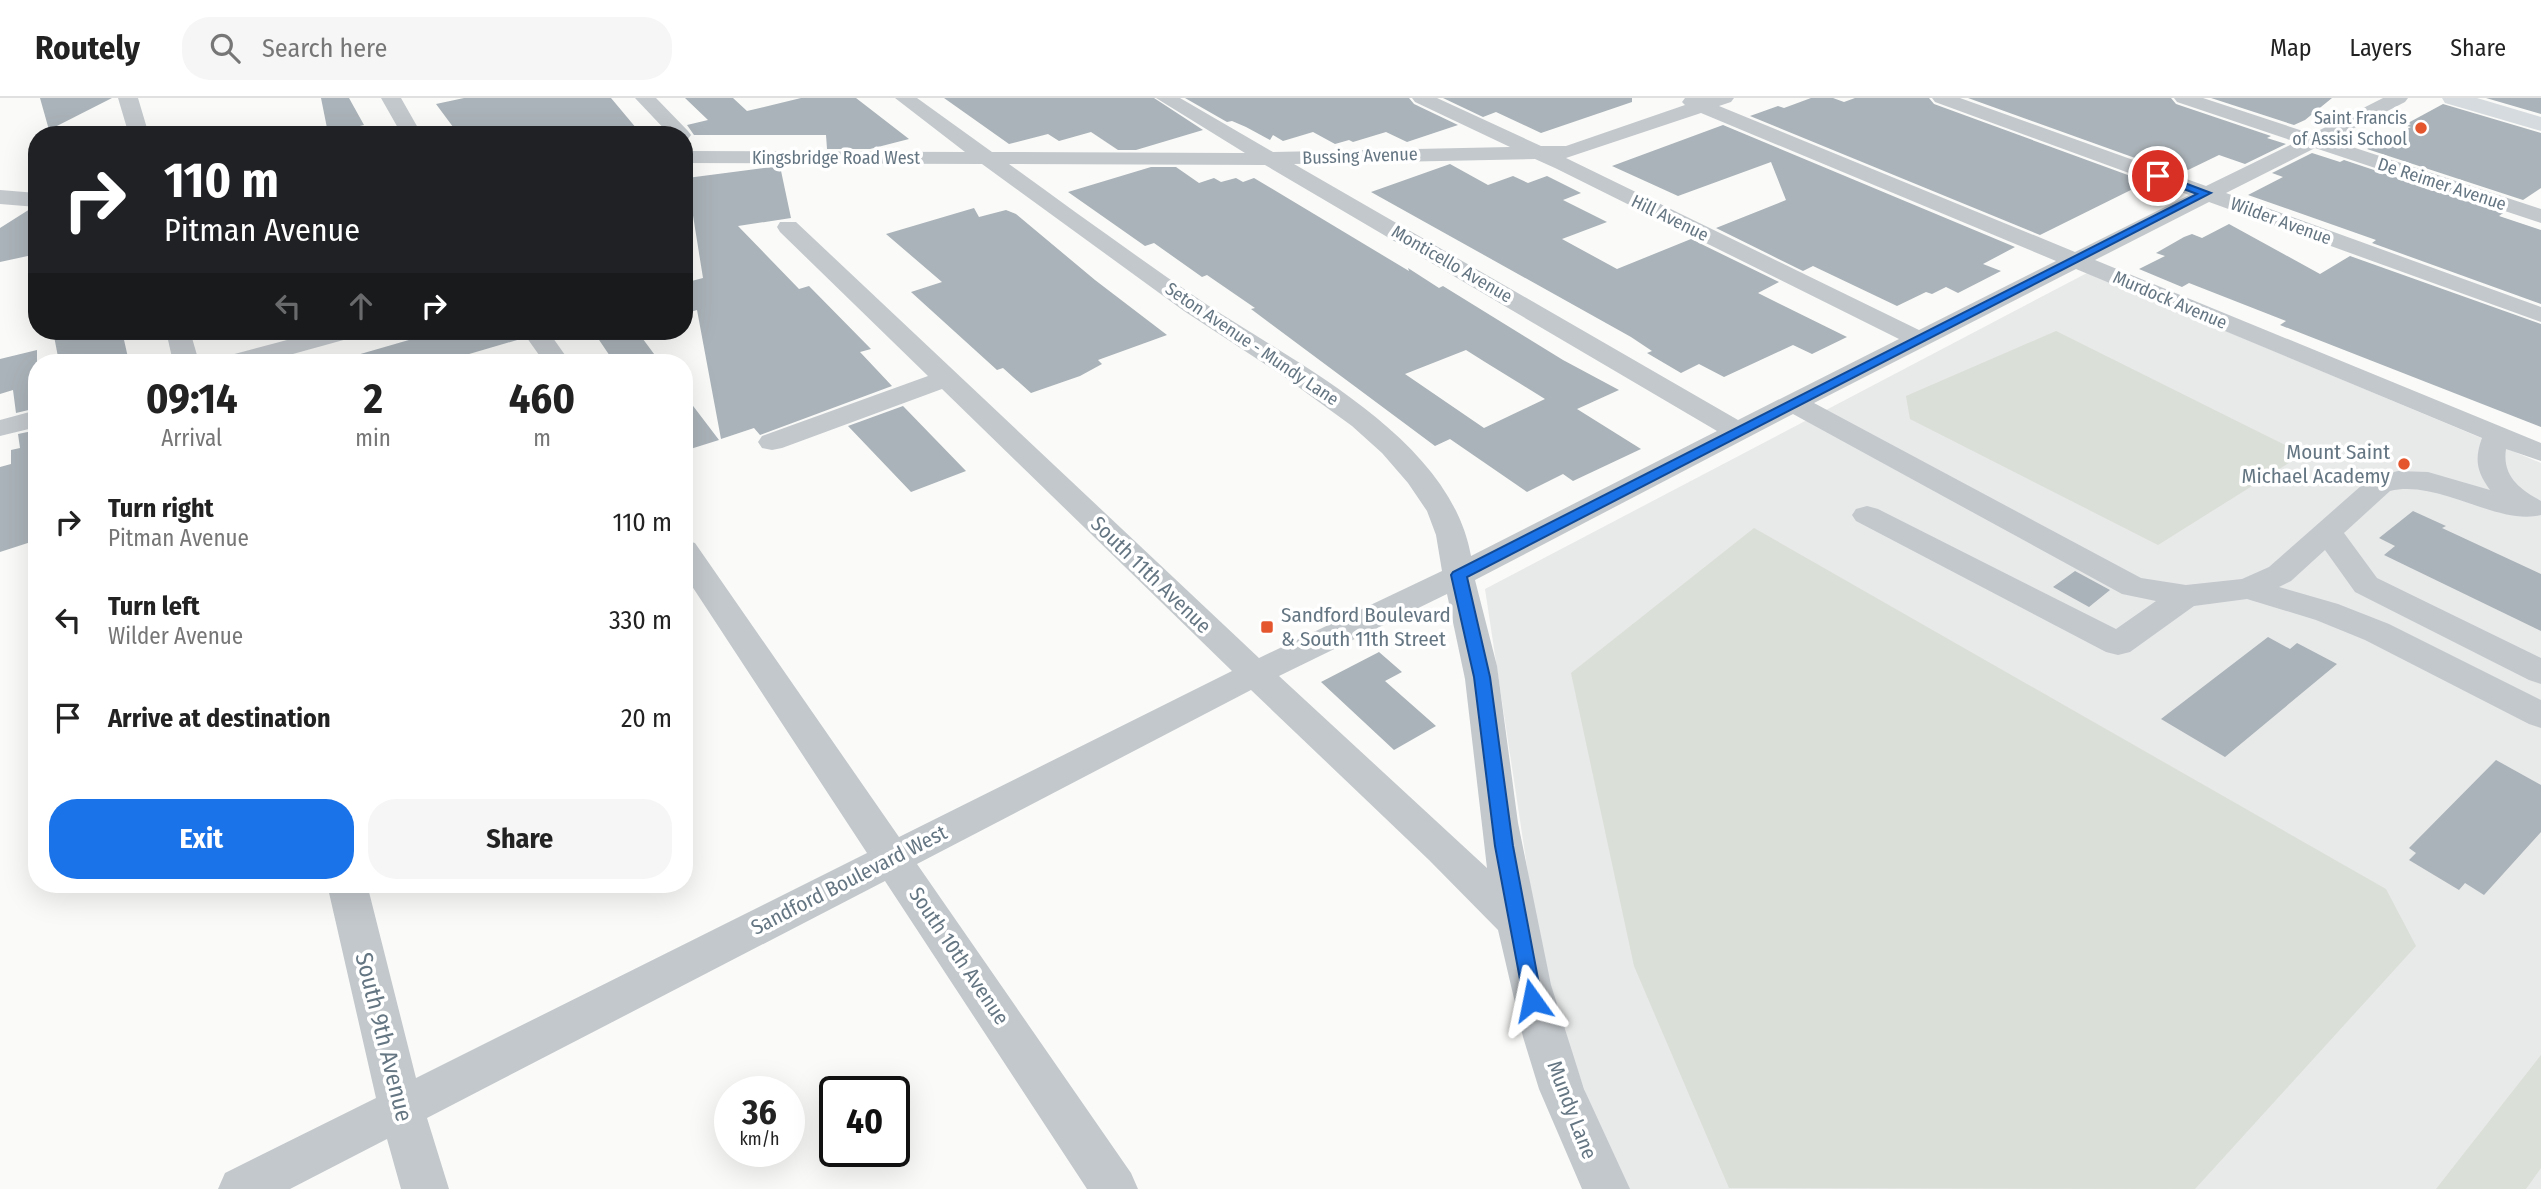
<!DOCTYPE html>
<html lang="en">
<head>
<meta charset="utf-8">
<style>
	body { margin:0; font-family:"Fira Sans Condensed",sans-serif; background:#f6f6f6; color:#222; height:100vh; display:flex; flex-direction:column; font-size:26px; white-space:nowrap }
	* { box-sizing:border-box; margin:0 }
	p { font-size:23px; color:#767676 }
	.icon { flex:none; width:38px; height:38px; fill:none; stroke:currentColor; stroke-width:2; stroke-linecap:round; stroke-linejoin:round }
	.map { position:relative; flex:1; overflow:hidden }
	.drawer { position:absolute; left:28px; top:256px; width:665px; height:539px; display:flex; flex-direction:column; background:#fff; border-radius:28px; box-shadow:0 7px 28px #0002 }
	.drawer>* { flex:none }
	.top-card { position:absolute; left:28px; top:28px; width:665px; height:214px; border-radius:28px; box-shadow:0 7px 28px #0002; background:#202124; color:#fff; overflow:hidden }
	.speed { position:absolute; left:714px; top:978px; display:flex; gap:14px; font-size:35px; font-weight:700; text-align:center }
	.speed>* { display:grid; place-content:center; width:91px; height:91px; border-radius:50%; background:#fff; box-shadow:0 7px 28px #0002; line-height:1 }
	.speed small { font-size:18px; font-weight:400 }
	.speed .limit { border:4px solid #111; border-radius:10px; background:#fff; color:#111 }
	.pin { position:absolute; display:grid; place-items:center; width:60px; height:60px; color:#fff; margin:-30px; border:4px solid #fff; border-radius:50%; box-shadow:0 2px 7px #0007 }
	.me { position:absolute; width:77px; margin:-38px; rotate:348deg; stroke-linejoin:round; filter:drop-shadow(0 0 5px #0008) }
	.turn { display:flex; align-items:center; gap:24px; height:147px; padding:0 21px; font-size:32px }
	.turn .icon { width:91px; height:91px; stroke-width:2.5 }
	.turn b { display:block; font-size:49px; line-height:60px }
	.lanes { display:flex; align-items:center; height:66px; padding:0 21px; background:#0003; justify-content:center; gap:35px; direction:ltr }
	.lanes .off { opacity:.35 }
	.eta { display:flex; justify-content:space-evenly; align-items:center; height:119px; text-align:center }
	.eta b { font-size:42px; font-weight:700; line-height:49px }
	.button { display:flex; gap:14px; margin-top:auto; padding:14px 21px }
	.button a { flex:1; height:80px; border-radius:28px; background:#1a73e8; color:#fff; font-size:28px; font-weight:700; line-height:80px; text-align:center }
	.button a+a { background:#f6f6f6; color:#222 }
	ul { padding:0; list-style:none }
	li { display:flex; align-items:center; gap:21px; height:98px; padding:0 21px }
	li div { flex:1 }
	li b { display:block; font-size:26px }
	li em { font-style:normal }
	header { display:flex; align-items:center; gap:42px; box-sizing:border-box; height:98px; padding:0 35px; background:#fff; border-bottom:2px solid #e0e0e0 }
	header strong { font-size:33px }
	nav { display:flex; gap:38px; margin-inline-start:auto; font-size:24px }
	.search { width:490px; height:63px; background:#f6f6f6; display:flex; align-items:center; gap:18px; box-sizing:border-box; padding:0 24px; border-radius:28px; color:#767676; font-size:26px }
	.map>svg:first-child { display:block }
</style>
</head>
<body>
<header>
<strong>Routely</strong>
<div class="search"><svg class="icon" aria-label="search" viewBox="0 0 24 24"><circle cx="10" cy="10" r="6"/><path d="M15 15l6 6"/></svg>Search here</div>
<nav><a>Map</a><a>Layers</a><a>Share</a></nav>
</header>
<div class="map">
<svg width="2541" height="1091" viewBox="0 0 2541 1091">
	<rect width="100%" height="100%" fill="#fafaf8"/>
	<!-- built -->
	<path fill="#e8e9e9" d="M 2087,175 L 2541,365 L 2541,1091 L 1627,1091 L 1611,1064 L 1544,881 L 1485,491 Z"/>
	<!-- green -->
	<path fill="#dadfd7" d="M 2056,233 L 2303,356 L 2158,447 L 1910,321 L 1906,298 Z
		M 1754,430 L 2386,791 L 2416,848 L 2195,1091 L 1729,1090 L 1634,868 L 1571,575 Z
		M 2541,957 L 2541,1070 L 2526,1091 L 2436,1091 Z"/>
	<!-- building -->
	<path fill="#aab3b9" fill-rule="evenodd" d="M 40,0 L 112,0 L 49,32 Z
		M 321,0 L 349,0 L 364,27 L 328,35 Z
		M 464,0 L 611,0 L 642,37 L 459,37 L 436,6 Z
		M 685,0 L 733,0 L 747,13 L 801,0 L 856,0 L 909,41 L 870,51 L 827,51 L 826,37 L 694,37 L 687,27 L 708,22 Z
		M 944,0 L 1154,0 L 1203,32 L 1136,52 L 1118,52 L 1091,34 L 1059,43 L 1048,36 L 1009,46 Z
		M 1185,0 L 1409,0 L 1414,6 L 1458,27 L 1407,44 L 1386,34 L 1353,44 L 1349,42 L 1335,46 L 1313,34 L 1283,43 L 1273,37 L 1270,42 L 1246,29 L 1232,23 L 1227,24 Z
		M 1443,0 L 1632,0 L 1632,4 L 1541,35 L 1496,14 L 1483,19 Z
		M 1811,0 L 1833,0 L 1844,4 L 1855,0 L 1929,0 L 1934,6 L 2147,84 L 2040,137 L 1750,18 L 1778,8 L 1784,10 Z
		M 1968,0 L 2171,0 L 2176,6 L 2271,38 L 2267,40 L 2286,46 L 2245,66 L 2219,57 L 2188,72 L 2164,67 L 2163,70 Z
		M 2211,0 L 2332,0 L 2305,22 L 2294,27 Z
		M 2486,0 L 2541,0 L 2541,16 Z
		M 2443,6 L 2541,35 L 2541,90 L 2523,102 L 2367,51 L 2411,29 L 2407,28 L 2411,26 L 2408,25 Z
		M 1723,27 L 2015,149 L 1983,166 L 2001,173 L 1958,195 L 1946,189 L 1932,196 L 1926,194 L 1897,208 L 1813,168 L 1803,173 L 1716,130 L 1786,102 L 1771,64 L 1678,98 L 1612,68 Z
		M 2312,55 L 2340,64 L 2344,62 L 2503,115 L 2499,118 L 2541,132 L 2541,206 L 2372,145 L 2376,142 L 2248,97 L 2283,79 L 2272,75 Z
		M 1450,66 L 1488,87 L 1513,78 L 1528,85 L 1547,78 L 1581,95 L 1563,102 L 1607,124 L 1562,141 L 1617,171 L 1691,141 L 1779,184 L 1758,195 L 1847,239 L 1812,256 L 1793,247 L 1724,279 L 1699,266 L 1681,275 L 1647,255 L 1652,253 L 1631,239 L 1371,94 Z
		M 780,68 L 791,120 L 738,128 L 799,191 L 809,188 L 871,251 L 860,254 L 892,288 L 760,337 L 754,330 L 721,341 L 697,212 L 684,216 L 684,185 L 703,180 L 687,80 Z
		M 1151,69 L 1176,69 L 1199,85 L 1214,80 L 1221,84 L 1236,80 L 1243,84 L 1254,80 L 1409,173 L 1408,170 L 1439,190 L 1443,188 L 1563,262 L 1619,292 L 1577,311 L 1641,351 L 1573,383 L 1563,376 L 1527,394 L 1450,341 L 1435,348 L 1251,211 L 1255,210 L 1207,177 L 1202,179 L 1154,145 L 1145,148 L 1068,94 ZM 1466,252 L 1485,264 L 1545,301 L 1484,330 L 1405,276 Z
		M 974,110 L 979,119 L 1006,112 L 1016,116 L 1095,182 L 1167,237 L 1098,262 L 1102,266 L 1080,278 L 1031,295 L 1003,270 L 997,272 L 911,194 L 942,184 L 886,136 Z
		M 30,111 L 37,112 L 37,156 L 0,164 L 0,130 Z
		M 2229,126 L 2320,176 L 2350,158 L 2541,226 L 2541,329 L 2280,227 L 2286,223 L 2189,185 L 2182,189 L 2139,171 L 2165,158 L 2156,155 L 2184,139 L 2192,136 L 2202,140 Z
		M 53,233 L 122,233 L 129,264 L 59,264 Z
		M 440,233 L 519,233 L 524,240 L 442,264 L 358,264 L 357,257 Z
		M 593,233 L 637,233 L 660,264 L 614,264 Z
		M 37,252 L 37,310 L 16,315 L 13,292 L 0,296 L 0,261 Z
		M 684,296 L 719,342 L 684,353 Z
		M 903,308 L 966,373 L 911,394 L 848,328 Z
		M 37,332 L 37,442 L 0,454 L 0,369 L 11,366 L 11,352 L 20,350 L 18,336 Z
		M 2413,413 L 2446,428 L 2442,430 L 2541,476 L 2541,533 L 2384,457 L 2395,448 L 2379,440 Z
		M 2075,473 L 2110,492 L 2089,509 L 2053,489 Z
		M 2268,539 L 2290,551 L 2297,545 L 2337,566 L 2225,659 L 2161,621 Z
		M 1379,554 L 1402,574 L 1385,583 L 1436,628 L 1394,652 L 1321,584 Z
		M 2496,662 L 2541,687 L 2541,734 L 2484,797 L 2465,785 L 2459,792 L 2409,762 L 2416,755 L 2409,750 Z"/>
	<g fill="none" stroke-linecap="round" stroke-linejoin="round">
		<!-- minor -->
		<path fill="#c3c8cc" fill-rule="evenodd" d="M 118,0 L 138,0 L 149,37 L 129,37 Z
			M 381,0 L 401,0 L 422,37 L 402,37 Z
			M 635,0 L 656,0 L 688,33 L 691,37 L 688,41 L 684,42 L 684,37 L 670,37 Z
			M 895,0 L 917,0 L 992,54 L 1237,55 L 1245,55 L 1156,0 L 1180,0 L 1273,54 L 1510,49 L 1415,4 L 1412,0 L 1437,0 L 1541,48 L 1566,48 L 1685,7 L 1682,4 L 1685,0 L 1734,0 L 1731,4 L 1719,8 L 2075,154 L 2189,97 L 1935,4 L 1932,0 L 1960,0 L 2206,88 L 2296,44 L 2177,4 L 2174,0 L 2203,0 L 2312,36 L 2383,0 L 2408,0 L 2405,4 L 2331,42 L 2541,111 L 2541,125 L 2315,50 L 2226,95 L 2541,209 L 2541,224 L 2209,104 L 2095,162 L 2541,345 L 2541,363 L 2506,351 C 2502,378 2519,391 2541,403 L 2541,417 C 2497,428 2439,381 2390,393 L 2344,435 L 2377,480 L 2541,560 L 2541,586 L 2529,582 L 2355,494 L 2325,452 L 2291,483 L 2279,489 L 2338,506 L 2389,526 L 2541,602 L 2541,630 L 2529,626 L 2365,542 L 2316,522 L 2247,501 L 2194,508 L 2130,554 L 2118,557 L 2106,554 L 1856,423 L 1852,417 L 1856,411 L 1867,408 L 1878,411 L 2116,531 L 2156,503 L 2122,496 L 1793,316 L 1475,482 L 1497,568 L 1518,725 L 1551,887 L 1584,991 L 1630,1091 L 1582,1091 L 1539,991 L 1523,939 L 1498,832 L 1429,762 L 1251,592 L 917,766 L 1131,1075 L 1138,1091 L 1087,1091 L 885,783 L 427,1020 L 449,1091 L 401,1091 L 387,1041 L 290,1091 L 218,1091 L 225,1075 L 376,1000 L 327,786 L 367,786 L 416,980 L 867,755 L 684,476 L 684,442 L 695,445 L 899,739 L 1232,573 L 942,291 L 782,350 L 772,352 L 762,350 L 758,344 L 762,338 L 928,278 L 780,134 L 777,129 L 780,124 L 796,124 L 1259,560 L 1442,473 L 1436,437 L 1427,413 L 1408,385 L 1382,355 L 1352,328 L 1286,280 L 1184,213 L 982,66 L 684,65 L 684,53 L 965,54 ZM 1701,15 L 2056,163 L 1919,232 L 1566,60 ZM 1535,61 L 1555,70 L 1899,241 L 1738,322 L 1294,66 ZM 1009,66 L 1265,67 L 1717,333 L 1471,458 C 1450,338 1292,264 1200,202 C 1136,158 1072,112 1009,66 ZM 2076,171 L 2482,340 C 2474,362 2477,374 2490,392 L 2428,374 L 2398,373 L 2370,380 L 2269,469 L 2242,481 L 2186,487 L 2141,480 L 1814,305 ZM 1447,496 L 1465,581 L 1487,770 L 1279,578 Z
			M 0,92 L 37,95 L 37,109 L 0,106 Z
			M 166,233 L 190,233 L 199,264 L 173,264 Z
			M 321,233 L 362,233 L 358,238 L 264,264 L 223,264 L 227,258 Z
			M 522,233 L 548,233 L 570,264 L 544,264 Z
			M 37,312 L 37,329 L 0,338 L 0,322 Z"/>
		<!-- major -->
		<path fill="#d6dbdf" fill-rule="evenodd" d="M 2442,0 L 2477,0 L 2541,19 L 2541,33 L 2445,5 Z"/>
	</g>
	<!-- route -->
	<path fill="#1a73e8" stroke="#114b97" stroke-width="2" d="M 2158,75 L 2211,95 L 1467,479 L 1490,579 L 1513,748 L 1542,902 L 1539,908 L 1532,910 L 1525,908 L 1495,748 L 1474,579 L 1451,477 L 1453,474 L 2197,96 L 2154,80 L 2153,78 Z"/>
	<!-- markers -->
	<g fill="#e4572e" stroke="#fff" stroke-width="2.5">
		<circle cx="2421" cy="30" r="7"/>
		<circle cx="2404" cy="366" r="7"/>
		<rect x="1260" y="522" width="14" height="14" rx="3.5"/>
	</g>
	<g text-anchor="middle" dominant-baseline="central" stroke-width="7" stroke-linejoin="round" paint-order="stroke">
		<!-- far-poi labels -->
		<g font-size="18" fill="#657683" stroke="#fff" text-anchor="end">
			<text x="2407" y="20">Saint Francis<tspan x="2407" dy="21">of Assisi School</tspan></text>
		</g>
		<!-- far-street labels -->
		<g font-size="18" fill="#657683" stroke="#fff">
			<text transform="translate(1360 58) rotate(-2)">Bussing Avenue</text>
			<text x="836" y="60">Kingsbridge Road West</text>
			<text transform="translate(2442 86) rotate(18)">De Reimer Avenue</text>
			<text transform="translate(1670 120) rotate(26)">Hill Avenue</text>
			<text transform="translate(2281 123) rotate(20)">Wilder Avenue</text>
			<text transform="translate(1452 166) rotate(30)">Monticello Avenue</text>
			<text transform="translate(2170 202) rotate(23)">Murdock Avenue</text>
			<text transform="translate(1252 246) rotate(34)">Seton Avenue - Mundy Lane</text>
		</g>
		<!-- poi labels -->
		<g font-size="21" fill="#657683" stroke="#fff" text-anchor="end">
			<text x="2390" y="354">Mount Saint<tspan x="2390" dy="24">Michael Academy</tspan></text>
			<text x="1281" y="517" text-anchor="start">Sandford Boulevard<tspan x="1281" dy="24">&amp; South 11th Street</tspan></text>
		</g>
		<!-- street labels -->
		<g font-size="21" fill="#657683" stroke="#fff">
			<text transform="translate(1151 477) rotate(44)">South 11th Avenue</text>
			<text transform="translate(849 782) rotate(-27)">Sandford Boulevard West</text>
			<text transform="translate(959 858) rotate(56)">South 10th Avenue</text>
			<text transform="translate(1572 1012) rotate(69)">Mundy Lane</text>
		</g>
		<!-- near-street labels -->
		<g font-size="24" fill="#657683" stroke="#fff">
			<text transform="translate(384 939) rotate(76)">South 9th Avenue</text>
		</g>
	</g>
</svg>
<div class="speed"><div>36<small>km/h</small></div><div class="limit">40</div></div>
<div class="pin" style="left:2158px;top:78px;background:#d93025"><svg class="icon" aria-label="arrive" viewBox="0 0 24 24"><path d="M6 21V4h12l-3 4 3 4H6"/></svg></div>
<svg class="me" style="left:1532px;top:902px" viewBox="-20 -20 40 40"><path d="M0-17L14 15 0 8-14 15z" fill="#1a73e8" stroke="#fff" stroke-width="4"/></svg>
<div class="top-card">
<div class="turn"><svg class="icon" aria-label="right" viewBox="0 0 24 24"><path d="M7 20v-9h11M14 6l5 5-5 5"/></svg><div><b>110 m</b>Pitman Avenue</div></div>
<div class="lanes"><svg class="icon off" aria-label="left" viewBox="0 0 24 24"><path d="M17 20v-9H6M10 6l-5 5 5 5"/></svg><svg class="icon off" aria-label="ahead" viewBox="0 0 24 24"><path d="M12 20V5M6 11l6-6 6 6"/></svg><svg class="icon" aria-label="right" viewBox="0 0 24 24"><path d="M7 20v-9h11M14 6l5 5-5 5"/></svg></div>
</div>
<section class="drawer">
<div class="eta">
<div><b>09:14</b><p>Arrival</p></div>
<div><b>2</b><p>min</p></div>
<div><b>460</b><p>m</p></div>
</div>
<ul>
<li><svg class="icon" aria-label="right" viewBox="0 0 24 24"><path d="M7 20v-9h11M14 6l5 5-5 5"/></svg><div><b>Turn right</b><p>Pitman Avenue</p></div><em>110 m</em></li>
<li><svg class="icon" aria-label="left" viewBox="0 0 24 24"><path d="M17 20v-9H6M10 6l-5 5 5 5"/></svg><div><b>Turn left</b><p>Wilder Avenue</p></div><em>330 m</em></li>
<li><svg class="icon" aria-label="arrive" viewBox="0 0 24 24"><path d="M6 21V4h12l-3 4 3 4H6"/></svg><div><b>Arrive at destination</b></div><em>20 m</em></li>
</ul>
<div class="button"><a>Exit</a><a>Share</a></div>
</section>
</div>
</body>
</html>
